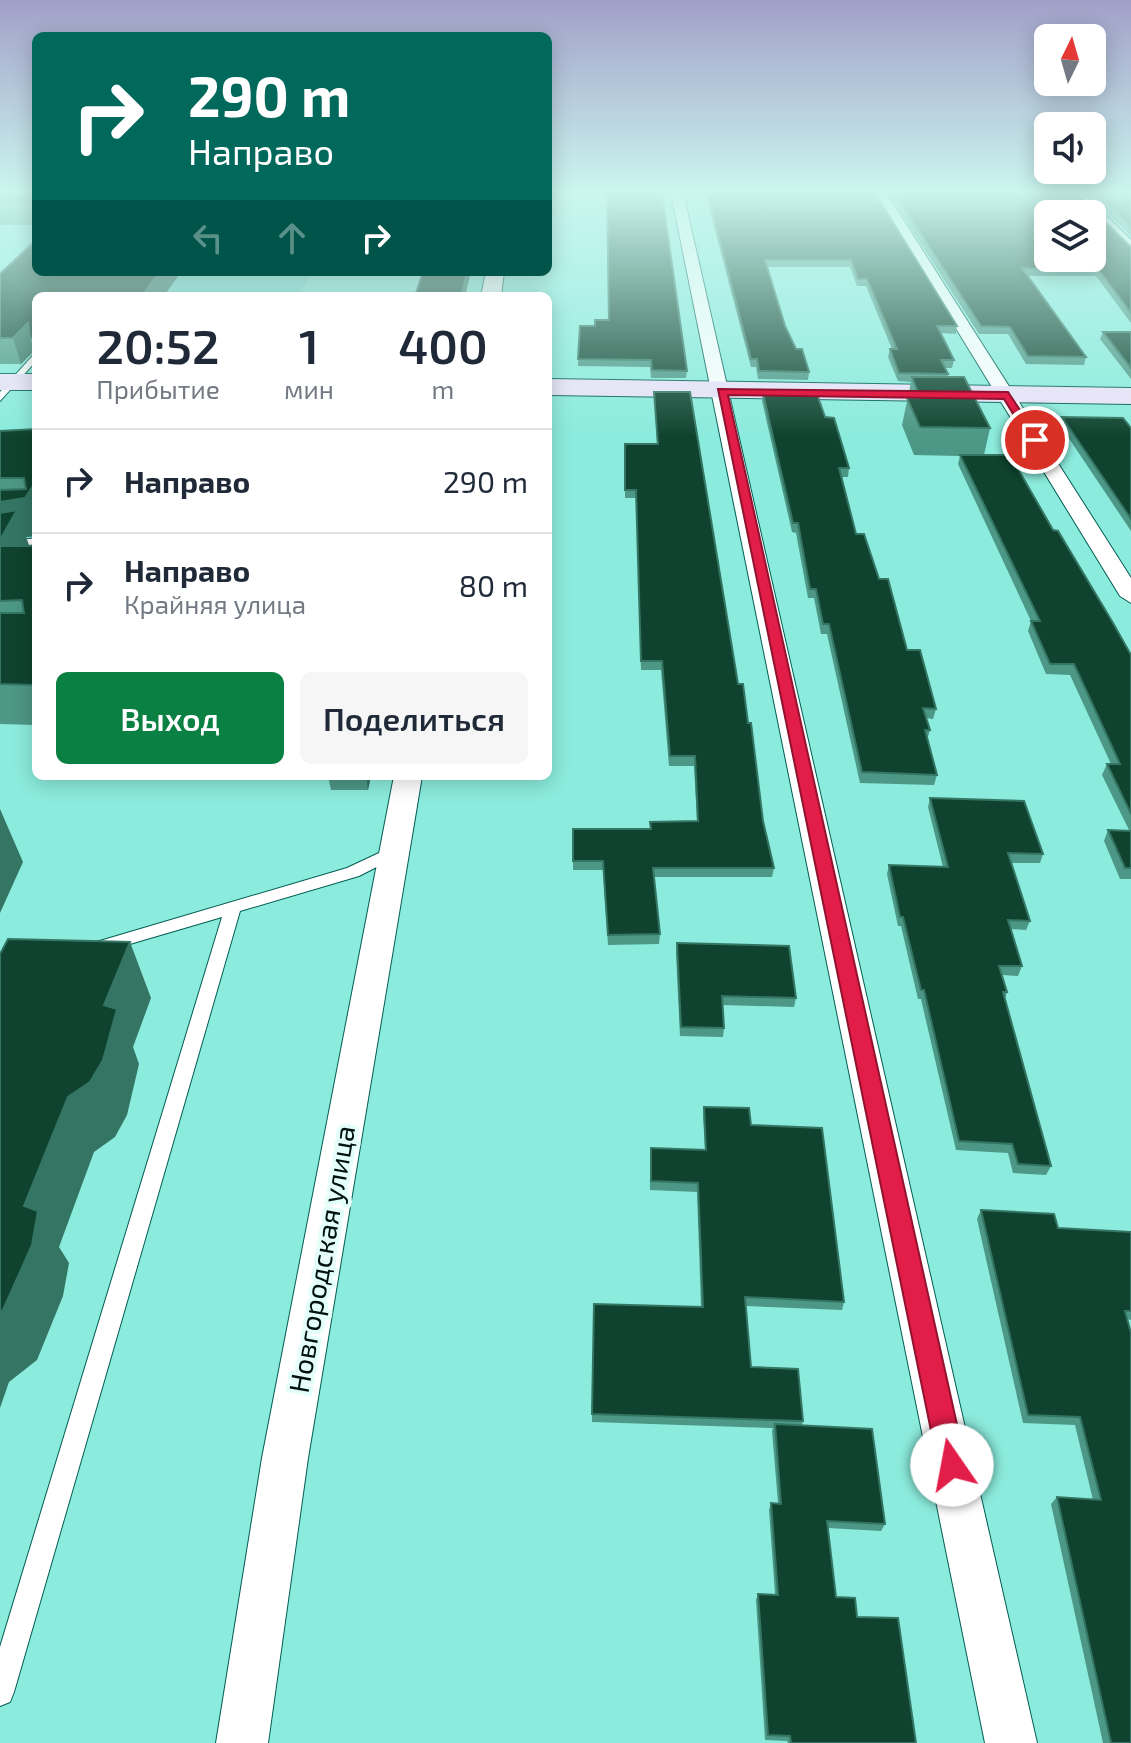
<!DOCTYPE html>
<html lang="ru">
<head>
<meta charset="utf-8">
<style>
	body { margin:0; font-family:"Exo 2",sans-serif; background:#f6f6f7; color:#1f2937; height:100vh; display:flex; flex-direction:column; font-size:30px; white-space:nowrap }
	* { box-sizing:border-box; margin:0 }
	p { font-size:26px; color:#747a83 }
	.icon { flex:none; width:44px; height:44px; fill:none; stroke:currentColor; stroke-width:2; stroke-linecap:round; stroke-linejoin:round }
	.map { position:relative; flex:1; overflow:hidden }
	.side { position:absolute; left:32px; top:292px; width:520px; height:488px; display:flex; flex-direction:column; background:#fff; border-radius:12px; box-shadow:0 4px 20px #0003 }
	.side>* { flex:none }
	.guide { position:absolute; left:32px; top:32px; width:520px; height:244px; border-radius:12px; box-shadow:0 4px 20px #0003; background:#00695c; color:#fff; overflow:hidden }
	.needle { width:52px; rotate:5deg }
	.controls { position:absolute; left:1034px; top:24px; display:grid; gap:16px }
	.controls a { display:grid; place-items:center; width:72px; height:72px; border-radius:12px; background:#fff; box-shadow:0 4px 20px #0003; font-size:40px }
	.pin { position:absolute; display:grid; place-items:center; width:68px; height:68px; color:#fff; margin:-34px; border:4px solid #fff; border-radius:50%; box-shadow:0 2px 8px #0007 }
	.me { position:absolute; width:88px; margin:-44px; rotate:348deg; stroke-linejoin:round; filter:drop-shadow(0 0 6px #0008) }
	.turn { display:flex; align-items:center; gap:28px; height:168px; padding:0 24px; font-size:36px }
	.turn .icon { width:104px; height:104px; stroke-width:2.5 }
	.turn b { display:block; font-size:56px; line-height:68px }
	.lanes { display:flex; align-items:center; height:76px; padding:0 24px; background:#0003; justify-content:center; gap:40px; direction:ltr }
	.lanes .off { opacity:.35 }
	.eta { display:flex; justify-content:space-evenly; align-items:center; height:136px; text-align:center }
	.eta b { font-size:48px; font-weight:600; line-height:56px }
	.button { display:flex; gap:16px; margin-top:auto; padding:16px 24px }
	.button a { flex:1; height:92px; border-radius:12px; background:#0b8043; color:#fff; font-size:32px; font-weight:600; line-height:92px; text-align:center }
	.button a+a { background:#f6f6f7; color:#1f2937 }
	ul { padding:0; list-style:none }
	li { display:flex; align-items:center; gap:24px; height:104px; padding:0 24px; border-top:2px solid #e0e1e3 }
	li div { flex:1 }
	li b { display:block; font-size:30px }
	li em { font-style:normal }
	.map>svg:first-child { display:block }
</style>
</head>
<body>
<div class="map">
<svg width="1131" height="1743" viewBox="0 0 1131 1743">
	<rect width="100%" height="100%" fill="#8bebdc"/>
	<!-- built -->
	<path fill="#75e0d0" d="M 124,272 L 312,272 L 298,296 L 104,296 Z"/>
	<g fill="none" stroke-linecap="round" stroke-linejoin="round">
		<defs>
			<path id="service" d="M 36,352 L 36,361 L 0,401 L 0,392 Z
				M 36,538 L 36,544 L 0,549 L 0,543 Z
				M 394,846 L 402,851 L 400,855 L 359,876 L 240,911 L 14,1692 L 10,1702 L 0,1706 L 0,1647 L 222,917 L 99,953 L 93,951 L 90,947 L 93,943 L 347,868 Z"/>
			<path id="minor" d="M 671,193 L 683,193 L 1037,1743 L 985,1743 Z
				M 873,193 L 886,193 L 1131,578 L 1131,603 L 1120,596 Z
				M 1069,193 L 1083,193 L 1131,240 L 1131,252 Z
				M 394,776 L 422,776 L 308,1458 L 268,1743 L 216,1743 L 262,1458 Z"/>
			<path id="tertiary" d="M 486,272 L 504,272 L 501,296 L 481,296 Z"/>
			<path id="secondary" d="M 0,374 L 36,374 L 36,390 L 0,390 Z
				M 548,379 L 1131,388 L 1131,404 L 548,395 Z"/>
		</defs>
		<!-- service casing -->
		<use href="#service" stroke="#035c53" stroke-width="2"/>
		<!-- minor casing -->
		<use href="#minor" stroke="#035c53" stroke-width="2"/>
		<!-- tertiary casing -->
		<use href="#tertiary" stroke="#035c53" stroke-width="2"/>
		<!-- secondary casing -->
		<use href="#secondary" stroke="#035c53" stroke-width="2"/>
		<!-- service -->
		<use href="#service" fill="#fff" fill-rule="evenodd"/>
		<!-- minor -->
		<use href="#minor" fill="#fff" fill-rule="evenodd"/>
		<!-- tertiary -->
		<use href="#tertiary" fill="#fff" fill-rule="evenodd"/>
		<!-- secondary -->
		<use href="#secondary" fill="#ece2f9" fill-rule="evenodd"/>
	</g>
	<!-- wall -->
	<path fill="#4d9786" d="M 0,193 L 36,193 L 36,225 L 0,225 Z
		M 705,193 L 875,193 L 957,326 L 956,334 L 941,333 L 954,360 L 952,368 L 945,368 L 948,374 L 948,377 L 990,428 L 984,455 L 1053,530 L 1131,655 L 1131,879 L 1120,879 L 1104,841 L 1108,830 L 1129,830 L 1102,775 L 1107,764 L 1111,764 L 1070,675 L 1046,674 L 1028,631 L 1031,621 L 958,464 L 960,456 L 914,455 L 902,425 L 911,382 L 898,381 L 888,357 L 890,349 L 892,349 L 866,286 L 857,286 L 850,267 L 767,267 L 785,326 L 796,349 L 809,372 L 808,380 L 758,379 L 756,367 L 751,367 Z
		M 888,193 L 1075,193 L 1131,247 L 1131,323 L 1096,276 L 1027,276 L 1086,357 L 1084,365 L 1026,364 L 1008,334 L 979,334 Z
		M 1088,193 L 1131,193 L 1131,236 Z
		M 0,274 L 36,296 L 36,358 L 34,351 L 21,364 L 0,364 Z
		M 580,326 L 595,326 L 687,371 L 686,378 L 651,378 L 650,367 L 578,366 Z
		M 1103,332 L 1131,332 L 1131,379 L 1100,339 Z
		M 654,392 L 738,684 L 748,723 L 763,821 L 774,868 L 772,877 L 654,877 L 660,934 L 659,944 L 608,945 L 603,870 L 573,870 L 573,829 L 650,829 L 650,822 L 697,821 L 694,766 L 669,766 L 661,670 L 641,670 L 636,498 L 625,498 L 625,444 L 657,444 Z
		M 763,393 L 825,417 L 849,468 L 848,477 L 842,477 L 856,534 L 879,579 L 907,650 L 936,709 L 933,719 L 926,718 L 930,730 L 927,740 L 937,775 L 934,785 L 860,783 L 827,634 L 821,634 L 814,598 L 808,598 L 796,533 L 792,532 L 762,401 Z
		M 1062,417 L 1131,428 L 1131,531 L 1060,425 Z
		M 36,429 L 36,536 L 26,537 L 29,546 L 36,546 L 36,725 L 0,724 L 0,431 Z
		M 328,776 L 371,776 L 368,790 L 331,790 Z
		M 930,798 L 1043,854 L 1040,863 L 1011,863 L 1030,921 L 1026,930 L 1011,929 L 1022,966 L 1018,976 L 1002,975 L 1007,992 L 1005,999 L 1051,1166 L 1046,1175 L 1013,1173 L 1008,1153 L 956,1150 L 921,999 L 918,999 L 901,926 L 898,926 L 887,874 L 889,865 L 943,867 L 928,807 Z
		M 677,943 L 796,998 L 794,1007 L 722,1005 L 724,1028 L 723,1037 L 680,1036 L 676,953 Z
		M 704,1107 L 751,1125 L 844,1302 L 842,1310 L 746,1306 L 751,1367 L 803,1421 L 802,1425 L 885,1524 L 881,1531 L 828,1528 L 836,1597 L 857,1617 L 916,1743 L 788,1743 L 787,1741 L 765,1740 L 756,1600 L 758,1594 L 775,1594 L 769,1510 L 771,1503 L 778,1503 L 772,1431 L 773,1428 L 592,1422 L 594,1304 L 701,1307 L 697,1192 L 650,1190 L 650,1157 L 651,1148 L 705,1150 L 703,1116 Z
		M 981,1210 L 1058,1228 L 1131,1232 L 1131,1320 L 1127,1319 L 1131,1743 L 1103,1743 L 1051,1504 L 1057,1497 L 1093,1500 L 1075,1425 L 1023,1423 L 977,1219 Z"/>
	<!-- shaded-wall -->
	<path fill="#347563" d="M 159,272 L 181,272 L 164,296 L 142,296 Z
		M 467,272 L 471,272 L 465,296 L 461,296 Z
		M 28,323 L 30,338 L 34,351 L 21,364 L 13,338 Z
		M 36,481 L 36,536 L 26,537 L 30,548 L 0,557 L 0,502 L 25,498 Z
		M 366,776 L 371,776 L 368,790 Z
		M 0,809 L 23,862 L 0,913 Z
		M 130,942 L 151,998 L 133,1047 L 139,1064 L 127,1115 L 115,1137 L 94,1152 L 59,1247 L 69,1263 L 63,1296 L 37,1360 L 9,1382 L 0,1408 L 0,1312 L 24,1206 Z"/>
	<!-- building -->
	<path fill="#0f432f" stroke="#347563" stroke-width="2" fill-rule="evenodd" d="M 0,193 L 36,193 L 36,203 L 0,203 Z
		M 607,193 L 662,193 L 687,371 L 652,370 L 651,360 L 578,359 L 580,326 L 595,326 L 595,320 L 609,320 Z
		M 707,193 L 875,193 L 957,326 L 937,326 L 954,360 L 941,360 L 948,374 L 899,373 L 890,349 L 897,349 L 867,279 L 858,279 L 851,260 L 765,260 L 785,326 L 796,349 L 802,349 L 809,372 L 759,371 L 757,359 L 751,359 Z
		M 894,193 L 1075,193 L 1131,247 L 1131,313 L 1098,269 L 1022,268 L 1086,357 L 1028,356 L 1010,327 L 981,326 ZM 1048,214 L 1092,214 L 1092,258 L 1048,258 Z
		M 1096,193 L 1131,193 L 1131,227 Z
		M 36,240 L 36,272 L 77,272 L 76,274 L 88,274 L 89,272 L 159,272 L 142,296 L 36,296 L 36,338 L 30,338 L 28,323 L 13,338 L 0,338 L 0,274 Z
		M 423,272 L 467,272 L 461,296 L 415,296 Z
		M 1103,332 L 1131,332 L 1131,368 Z
		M 912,377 L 964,377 L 990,428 L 920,427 L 907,398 L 920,398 Z
		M 654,392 L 690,392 L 738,684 L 743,684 L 748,723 L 751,723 L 763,821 L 774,868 L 653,868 L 660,934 L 608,935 L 603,861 L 573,861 L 573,829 L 651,829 L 650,822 L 698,821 L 695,756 L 670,756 L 662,661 L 641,661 L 636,490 L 625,490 L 625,444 L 658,444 Z
		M 763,393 L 817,394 L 825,417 L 834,418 L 849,468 L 839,468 L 856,534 L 864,534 L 879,579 L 888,579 L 907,650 L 920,650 L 936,709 L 923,708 L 930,730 L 925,730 L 937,775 L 862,772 L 829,624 L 823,624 L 816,589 L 810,589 L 798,523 L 793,523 Z
		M 1062,417 L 1123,418 L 1131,428 L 1131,519 Z
		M 36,429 L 36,481 L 25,498 L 0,502 L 0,490 L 26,489 L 24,478 L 0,478 L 0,431 Z
		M 960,455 L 1010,455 L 1053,530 L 1058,531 L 1113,623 L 1131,655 L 1131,814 L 1107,764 L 1120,764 L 1074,664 L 1050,664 L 1031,621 L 1040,621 Z
		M 17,510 L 0,540 L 0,513 Z
		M 0,546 L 36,546 L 36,685 L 0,684 L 0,613 L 24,613 L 22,600 L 0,601 Z
		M 930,798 L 1024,801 L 1043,854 L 1008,853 L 1030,921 L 1008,920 L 1022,966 L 999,966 L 1007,992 L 1003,992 L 1051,1166 L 1018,1164 L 1012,1144 L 959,1141 L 924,990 L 921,990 L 903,917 L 900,917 L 889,865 L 948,867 Z
		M 1108,830 L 1131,831 L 1131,868 L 1125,868 Z
		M 8,939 L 130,942 L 104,1005 L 117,1009 L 103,1060 L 90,1082 L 68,1097 L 24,1206 L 38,1211 L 32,1245 L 3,1310 L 0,1312 L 0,954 Z
		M 677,943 L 789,946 L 796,998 L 722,996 L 724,1028 L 681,1027 Z
		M 704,1107 L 749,1108 L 751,1125 L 822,1128 L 844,1302 L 745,1297 L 751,1367 L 798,1369 L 803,1421 L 592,1414 L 594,1304 L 703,1307 L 698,1183 L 651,1181 L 651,1148 L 706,1150 Z
		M 981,1210 L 1054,1214 L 1058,1228 L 1131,1232 L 1131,1311 L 1125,1311 L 1131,1333 L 1131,1743 L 1111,1743 L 1057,1497 L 1101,1500 L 1080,1417 L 1028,1415 Z
		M 775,1424 L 872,1429 L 885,1524 L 827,1521 L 836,1597 L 855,1598 L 857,1617 L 898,1618 L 916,1743 L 791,1743 L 790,1736 L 768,1735 L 758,1594 L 778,1595 L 771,1503 L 781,1504 Z"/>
	<!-- sky -->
	<linearGradient id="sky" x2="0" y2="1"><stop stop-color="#a1a0c8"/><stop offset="0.44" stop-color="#cbf6ef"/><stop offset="1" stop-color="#cbf6ef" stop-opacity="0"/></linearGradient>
	<rect width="1131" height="437" fill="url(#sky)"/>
	<!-- route -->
	<path fill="#e11d48" stroke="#92132f" stroke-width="2" d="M 718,389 L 1008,392 L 1040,440 L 1031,443 L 1004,399 L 728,395 L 966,1465 L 962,1474 L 952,1478 L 942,1474 L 938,1465 Z"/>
	<g text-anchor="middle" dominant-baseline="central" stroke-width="8" stroke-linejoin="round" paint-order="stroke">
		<!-- near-street labels -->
		<g font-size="28" fill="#00110f" stroke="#e4fef9">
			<text transform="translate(321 1259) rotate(-80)">Новгородская улица</text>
		</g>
	</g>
</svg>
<div class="controls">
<a><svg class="needle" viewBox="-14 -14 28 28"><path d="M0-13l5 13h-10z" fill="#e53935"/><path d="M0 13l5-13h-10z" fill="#747a83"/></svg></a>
<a><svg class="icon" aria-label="sound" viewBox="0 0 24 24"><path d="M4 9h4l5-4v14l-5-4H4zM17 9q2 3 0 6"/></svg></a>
<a><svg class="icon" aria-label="layers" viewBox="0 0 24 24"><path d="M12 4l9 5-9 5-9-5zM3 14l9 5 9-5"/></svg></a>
</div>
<div class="pin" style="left:1035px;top:440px;background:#d93025"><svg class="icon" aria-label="arrive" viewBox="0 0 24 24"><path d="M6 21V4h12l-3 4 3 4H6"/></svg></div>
<svg class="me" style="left:952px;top:1465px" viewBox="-20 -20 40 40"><circle r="19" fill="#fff"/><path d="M0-13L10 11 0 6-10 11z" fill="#e11d48"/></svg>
<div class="guide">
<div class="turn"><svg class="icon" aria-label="right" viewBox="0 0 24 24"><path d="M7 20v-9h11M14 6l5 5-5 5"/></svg><div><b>290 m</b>Направо</div></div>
<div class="lanes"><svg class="icon off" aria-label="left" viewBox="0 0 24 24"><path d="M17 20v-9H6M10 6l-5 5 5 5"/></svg><svg class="icon off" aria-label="ahead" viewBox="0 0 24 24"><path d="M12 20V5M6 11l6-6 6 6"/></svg><svg class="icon" aria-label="right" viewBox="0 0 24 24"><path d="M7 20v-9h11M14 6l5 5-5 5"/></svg></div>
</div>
<section class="side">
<div class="eta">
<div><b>20:52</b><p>Прибытие</p></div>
<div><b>1</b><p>мин</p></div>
<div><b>400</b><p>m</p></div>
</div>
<ul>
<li><svg class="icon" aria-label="right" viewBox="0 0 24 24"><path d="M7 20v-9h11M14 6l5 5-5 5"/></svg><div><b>Направо</b></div><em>290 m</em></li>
<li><svg class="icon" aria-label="right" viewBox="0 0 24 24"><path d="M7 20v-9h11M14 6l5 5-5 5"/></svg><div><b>Направо</b><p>Крайняя улица</p></div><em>80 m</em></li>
</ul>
<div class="button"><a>Выход</a><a>Поделиться</a></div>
</section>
</div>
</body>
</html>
